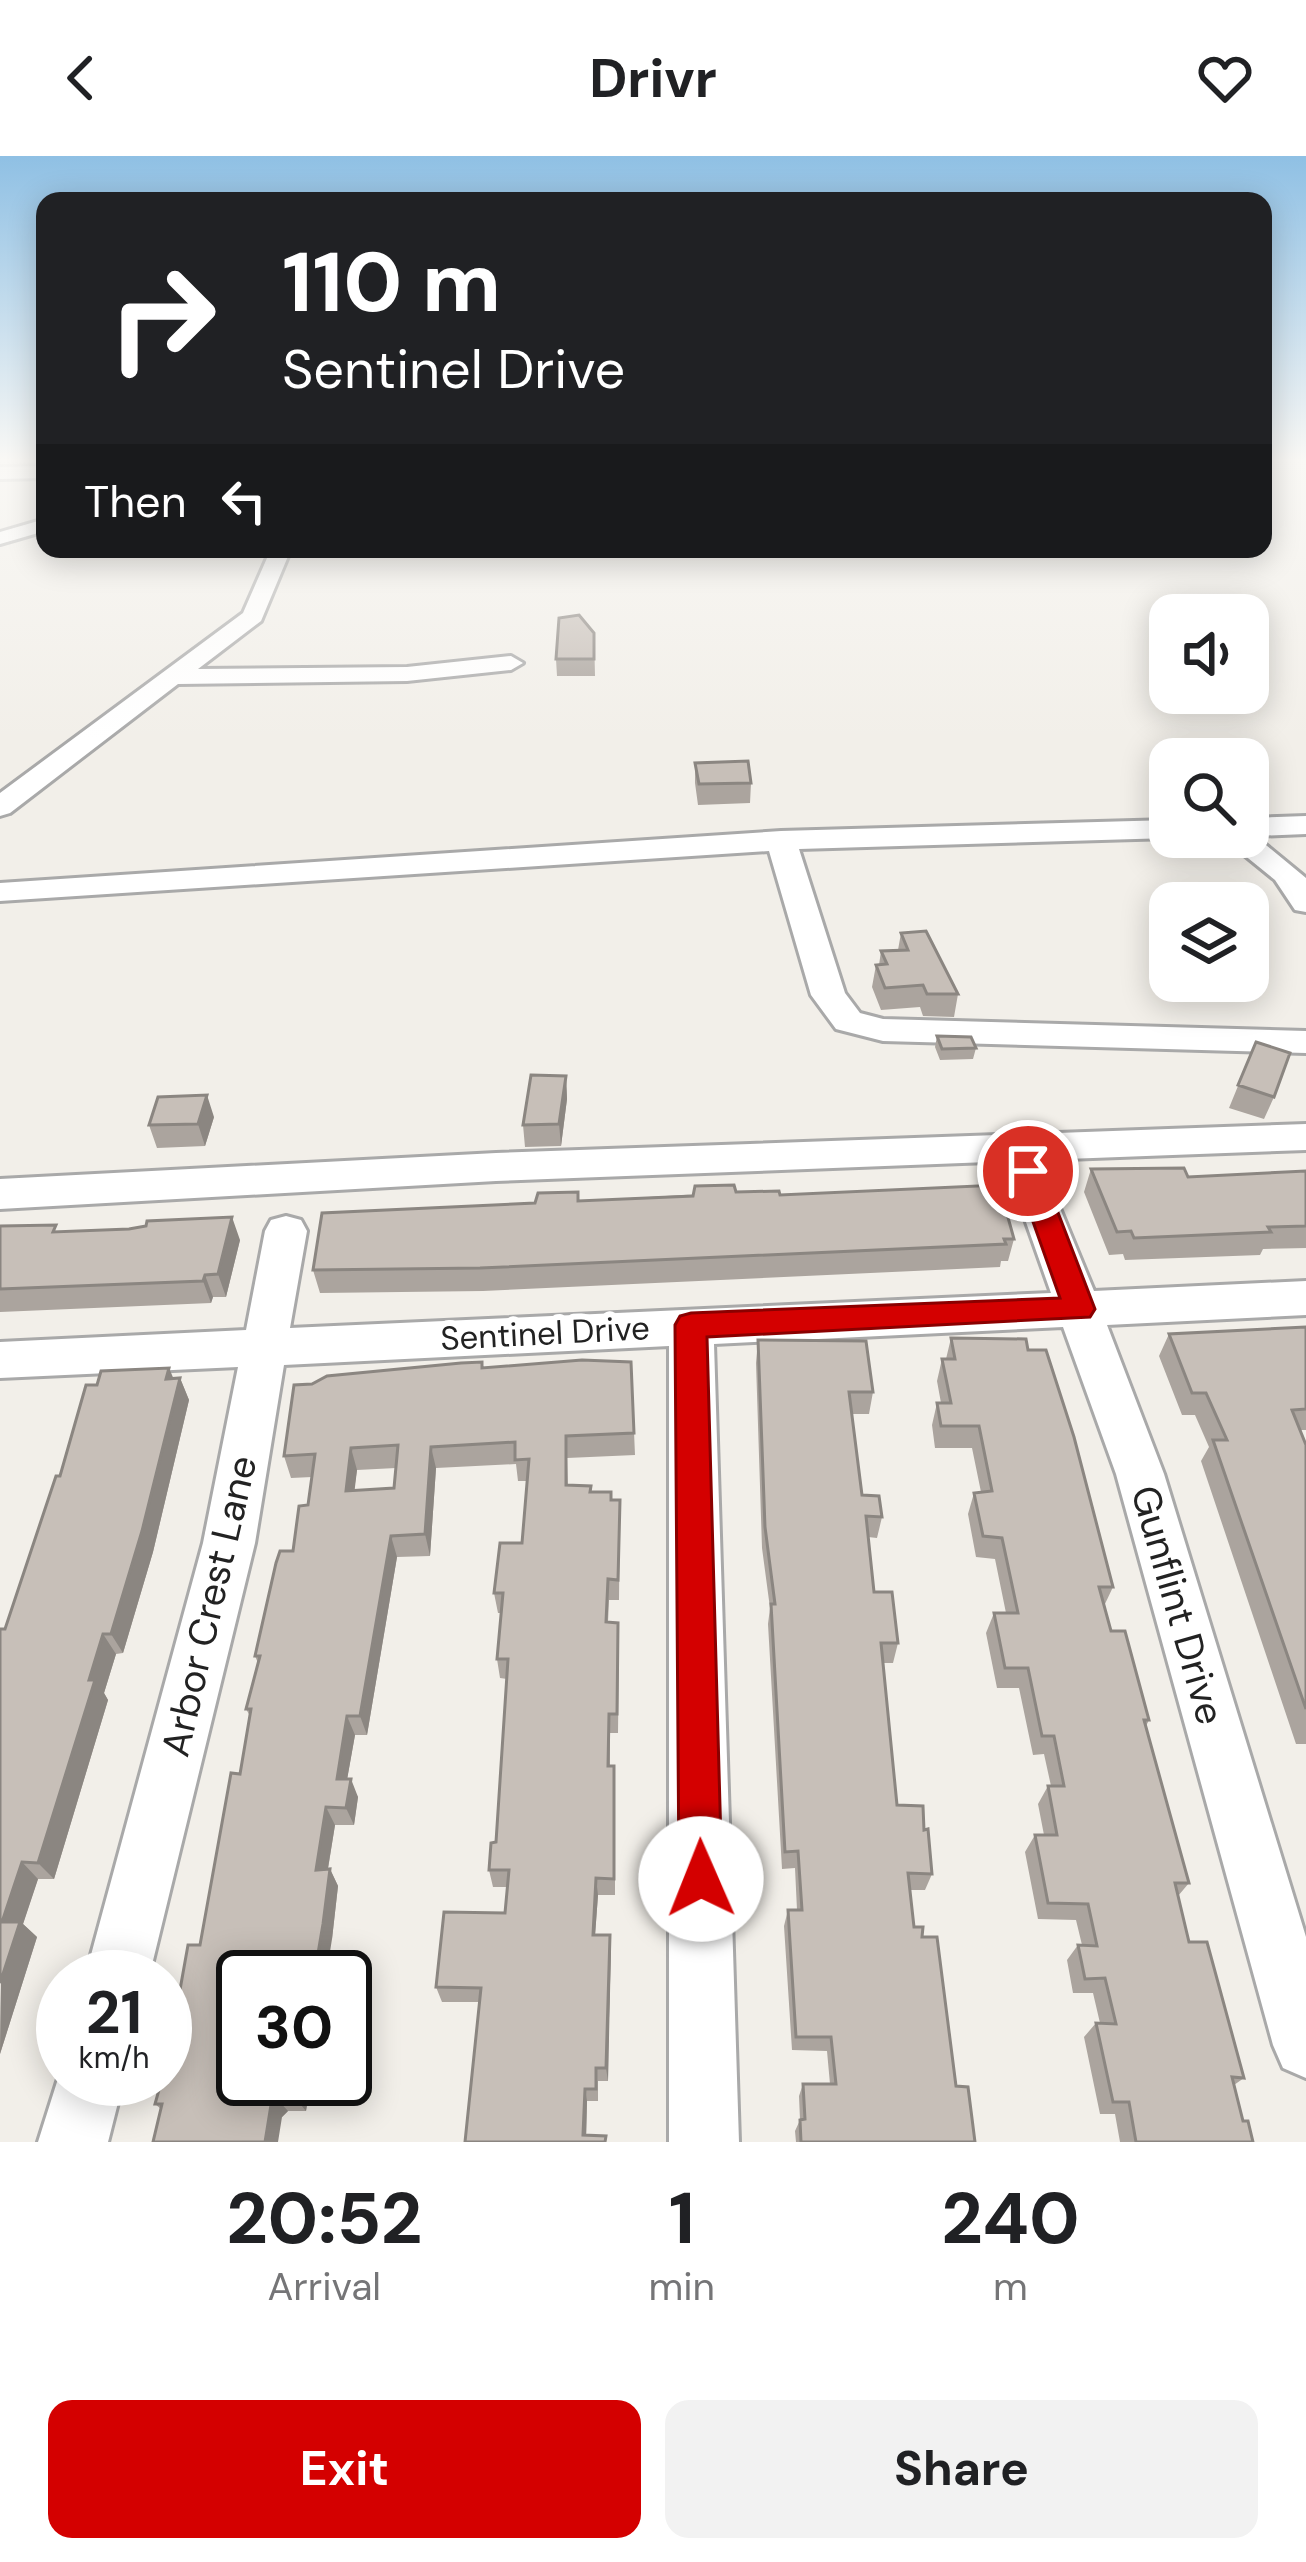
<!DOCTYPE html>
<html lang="en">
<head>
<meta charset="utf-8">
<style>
	body { margin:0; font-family:"DM Sans",sans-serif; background:#f2f2f2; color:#202124; height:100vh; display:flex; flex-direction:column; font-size:45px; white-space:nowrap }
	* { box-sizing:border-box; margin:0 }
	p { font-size:39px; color:#757577 }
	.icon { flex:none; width:66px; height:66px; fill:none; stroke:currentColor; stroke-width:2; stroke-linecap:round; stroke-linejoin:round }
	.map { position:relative; height:1986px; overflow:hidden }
	.panel { display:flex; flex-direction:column; background:#fff; flex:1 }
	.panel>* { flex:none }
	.banner { position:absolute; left:36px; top:36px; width:1236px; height:366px; border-radius:24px; box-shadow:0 6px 30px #0003; background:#202124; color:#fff; overflow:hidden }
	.fabs { position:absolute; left:1149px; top:438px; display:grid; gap:24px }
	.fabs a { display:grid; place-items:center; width:120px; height:120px; border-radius:24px; background:#fff; box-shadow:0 6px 30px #0003; font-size:60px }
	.speed { position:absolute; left:36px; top:1794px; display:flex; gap:24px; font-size:60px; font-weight:700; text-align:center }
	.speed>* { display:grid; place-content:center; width:156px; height:156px; border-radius:50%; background:#fff; box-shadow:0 6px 30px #0003; line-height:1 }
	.speed small { font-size:30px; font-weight:400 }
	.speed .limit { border:6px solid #111; border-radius:18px; background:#fff; color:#111 }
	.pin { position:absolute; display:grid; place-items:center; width:102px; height:102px; color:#fff; margin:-51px; border:6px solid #fff; border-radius:50%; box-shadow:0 3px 12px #0007 }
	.me { position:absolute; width:132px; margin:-66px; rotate:359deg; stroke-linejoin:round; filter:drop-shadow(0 0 9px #0008) }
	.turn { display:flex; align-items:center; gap:42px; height:252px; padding:0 48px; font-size:54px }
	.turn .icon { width:156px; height:156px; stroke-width:2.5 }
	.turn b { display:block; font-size:84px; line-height:102px }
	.then { display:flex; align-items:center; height:114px; padding:0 48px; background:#0003; gap:24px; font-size:45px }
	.eta { display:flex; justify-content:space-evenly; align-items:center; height:204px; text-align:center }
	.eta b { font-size:72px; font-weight:700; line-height:84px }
	.button { display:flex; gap:24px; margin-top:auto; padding:24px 48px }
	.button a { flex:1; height:138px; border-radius:24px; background:#d40000; color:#fff; font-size:48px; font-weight:700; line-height:138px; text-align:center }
	.button a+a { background:#f2f2f2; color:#202124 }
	header { display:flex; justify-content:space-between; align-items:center; height:156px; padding:0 48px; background:#fff; font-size:54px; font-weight:700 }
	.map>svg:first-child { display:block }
</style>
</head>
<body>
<header><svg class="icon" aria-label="back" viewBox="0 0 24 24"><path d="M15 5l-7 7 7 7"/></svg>Drivr<svg class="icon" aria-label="heart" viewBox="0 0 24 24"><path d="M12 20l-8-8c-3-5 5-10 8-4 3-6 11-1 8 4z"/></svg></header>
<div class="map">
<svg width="1306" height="1986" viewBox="0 0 1306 1986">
	<rect width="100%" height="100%" fill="#f2efe9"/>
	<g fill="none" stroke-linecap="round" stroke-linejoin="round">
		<defs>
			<path id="minor" d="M 45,310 L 45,322 L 0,323 L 0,311 Z
				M 45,363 L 45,375 L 0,388 L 0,376 Z
				M 271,393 L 291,393 L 261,465 L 198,513 L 407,511 L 511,500 L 523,507 L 511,514 L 407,525 L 178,528 L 10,657 L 0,660 L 0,637 L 243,457 Z
				M 1306,660 L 1306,678 L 1255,680 L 1306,722 L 1306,756 L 1295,754 L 1275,724 L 1222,681 L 1248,681 L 1248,662 Z
				M 1170,664 L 1170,682 L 799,693 L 845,837 L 860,857 L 883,863 L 1306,875 L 1306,897 L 883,885 L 836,873 L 811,839 L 769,695 L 0,745 L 0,727 L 781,675 Z
				M 1306,968 L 1306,994 L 1040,1004 L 1094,1135 L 1306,1125 L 1306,1159 L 1107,1169 L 1164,1318 L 1306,1781 L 1306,1922 L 1283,1912 L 1273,1889 L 1116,1318 L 1063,1171 L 714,1188 L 739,1986 L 669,1986 L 669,1190 L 284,1209 L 255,1387 L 149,1821 L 85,1821 L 203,1387 L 238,1211 L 0,1222 L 0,1186 L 246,1174 L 265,1075 L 271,1064 L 286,1060 L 301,1064 L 307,1075 L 290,1172 L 1051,1137 L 1008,1015 L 1014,1005 L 496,1025 L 0,1053 L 0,1023 L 496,997 Z
				M 63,1907 L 63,1923 L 124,1923 L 108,1986 L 38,1986 Z"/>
		</defs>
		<!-- minor casing -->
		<use href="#minor" stroke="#a9a9a9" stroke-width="6"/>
		<!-- minor -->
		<use href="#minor" fill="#fff" fill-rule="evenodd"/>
	</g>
	<!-- wall -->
	<path fill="#aba49e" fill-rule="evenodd" d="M 594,477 L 595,520 L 557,520 L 556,503 Z
		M 695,607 L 751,627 L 750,647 L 698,649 L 695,627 Z
		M 901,777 L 958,838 L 954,861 L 923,860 L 920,851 L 881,854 L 872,831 L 876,809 L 879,809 L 881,795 L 898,794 Z
		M 937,880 L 976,892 L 973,903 L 940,904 L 935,891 Z
		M 1256,886 L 1274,941 L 1264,963 L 1229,952 Z
		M 566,920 L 567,943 L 561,990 L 525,991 L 523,969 Z
		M 214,961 L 205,990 L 157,992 L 149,969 Z
		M 1091,1013 L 1188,1021 L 1306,1015 L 1306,1092 L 1263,1093 L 1260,1099 L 1125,1104 L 1123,1098 L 1109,1099 L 1084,1036 Z
		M 736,1036 L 780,1039 L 1014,1083 L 1008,1105 L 1001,1105 L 1000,1111 L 483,1135 L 320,1137 L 313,1114 L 578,1045 Z
		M 0,1070 L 59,1076 L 240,1084 L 226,1141 L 213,1141 L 211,1147 L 0,1156 Z
		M 1306,1171 L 1306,1274 L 1300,1274 L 1306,1289 L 1306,1588 L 1296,1588 L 1201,1305 L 1209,1291 L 1195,1259 L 1182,1259 L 1159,1200 L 1169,1178 Z
		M 951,1182 L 1028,1194 L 1113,1431 L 1104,1450 L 1111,1475 L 1149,1564 L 1146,1570 L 1189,1727 L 1178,1740 L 1189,1786 L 1244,1922 L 1234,1929 L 1243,1965 L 1253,1986 L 1120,1986 L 1115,1958 L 1100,1958 L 1084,1881 L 1096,1867 L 1100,1867 L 1093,1837 L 1073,1837 L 1067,1804 L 1078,1789 L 1082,1789 L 1076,1764 L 1038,1763 L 1025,1696 L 1035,1679 L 1044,1679 L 1038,1648 L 1048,1630 L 1051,1630 L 1044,1598 L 1033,1599 L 1019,1532 L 997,1532 L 986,1477 L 994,1457 L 1006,1457 L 995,1403 L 976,1401 L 968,1358 L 974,1337 L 981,1336 L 972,1292 L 935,1292 L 932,1269 L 937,1247 L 941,1247 L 937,1225 L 942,1203 L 946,1203 Z
		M 758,1184 L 873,1236 L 869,1258 L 852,1258 L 862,1339 L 882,1361 L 877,1382 L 868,1381 L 874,1436 L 898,1487 L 893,1507 L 883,1507 L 897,1649 L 924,1674 L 932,1718 L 925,1734 L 910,1734 L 914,1771 L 922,1781 L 956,1930 L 975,1986 L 796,1986 L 795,1975 L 800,1964 L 799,1940 L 803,1928 L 830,1928 L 827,1895 L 792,1894 L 784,1770 L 788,1754 L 797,1754 L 795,1712 L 782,1713 L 768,1468 L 770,1452 L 762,1392 L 756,1207 Z
		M 631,1206 L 635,1299 L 567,1302 L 568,1329 L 611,1344 L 620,1344 L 619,1444 L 609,1444 L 608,1466 L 619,1487 L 618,1577 L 610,1577 L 610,1610 L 614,1610 L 615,1628 L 615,1739 L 598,1739 L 595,1779 L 610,1779 L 608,1925 L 598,1925 L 598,1945 L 587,1945 L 586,1979 L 606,1980 L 606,1986 L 465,1986 L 480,1846 L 442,1846 L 436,1831 L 505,1757 L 507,1731 L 493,1731 L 489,1714 L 496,1686 L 507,1523 L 500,1522 L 497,1503 L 501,1457 L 498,1457 L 494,1437 L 522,1387 L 527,1325 L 518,1325 L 516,1308 L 436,1312 L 430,1400 L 397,1401 L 367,1579 L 355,1579 L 347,1623 L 358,1641 L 354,1669 L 335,1669 L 328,1713 L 330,1713 L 338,1730 L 332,1783 L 243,1821 L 243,1923 L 311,1923 L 306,1955 L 288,1955 L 282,1961 L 161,1953 L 155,1948 L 182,1850 L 178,1845 L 200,1789 L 240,1618 L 250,1560 L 246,1553 L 258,1507 L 255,1500 L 308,1349 L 312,1321 L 291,1322 L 284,1300 L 483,1212 ZM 396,1312 L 394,1332 L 354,1334 L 357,1314 Z
		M 173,1222 L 180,1222 L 189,1244 L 153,1396 L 123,1497 L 116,1498 L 104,1537 L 108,1544 L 54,1723 L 38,1723 L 23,1768 L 37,1781 L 0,1898 L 5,1473 L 60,1320 Z"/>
	<!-- shaded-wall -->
	<path fill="#8b8681" d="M 566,920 L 567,943 L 561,990 L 559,968 Z
		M 207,939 L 214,961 L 205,990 L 198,968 Z
		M 232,1061 L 240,1084 L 226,1141 L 218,1118 Z
		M 205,1119 L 213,1141 L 211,1147 L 203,1125 Z
		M 169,1212 L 178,1233 L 180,1222 L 189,1244 L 153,1396 L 123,1497 L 111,1478 Z
		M 431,1291 L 436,1312 L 430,1400 L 425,1378 Z
		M 351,1292 L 357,1314 L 352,1356 L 346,1335 Z
		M 391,1380 L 397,1401 L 367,1579 L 360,1560 Z
		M 103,1478 L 116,1498 L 104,1537 L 108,1544 L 54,1723 L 38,1707 Z
		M 347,1560 L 355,1579 L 344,1641 L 337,1623 Z
		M 351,1623 L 358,1641 L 354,1669 L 346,1652 Z
		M 326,1651 L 335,1669 L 325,1730 L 316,1714 Z
		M 22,1706 L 38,1723 L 23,1768 L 37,1781 L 0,1898 L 2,1766 Z
		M 330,1713 L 338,1730 L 332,1783 L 326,1821 L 314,1821 Z
		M 596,1722 L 598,1739 L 594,1794 L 593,1779 Z
		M 610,1779 L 611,1794 L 608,1925 L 606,1912 Z
		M 299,1923 L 311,1923 L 306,1955 L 296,1943 Z
		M 585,1933 L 587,1945 L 586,1986 L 583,1979 Z
		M 277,1943 L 288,1955 L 282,1961 L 278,1986 L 265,1986 L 271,1949 Z"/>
	<!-- building -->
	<path fill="#c7bfb8" stroke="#8b8681" stroke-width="3" fill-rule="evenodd" d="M 579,459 L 594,477 L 594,503 L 556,503 L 559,462 Z
		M 748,605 L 751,627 L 699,628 L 695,607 Z
		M 926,775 L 958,838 L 927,838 L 923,829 L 885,832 L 876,809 L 887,808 L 881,795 L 908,794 L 901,777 Z
		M 937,880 L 971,881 L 976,892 L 942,893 Z
		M 1256,886 L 1290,897 L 1274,941 L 1238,929 Z
		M 531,919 L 566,920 L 559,968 L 523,969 Z
		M 207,939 L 198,968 L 149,969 L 158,941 Z
		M 1184,1012 L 1188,1021 L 1306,1015 L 1306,1070 L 1268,1071 L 1271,1076 L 1134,1082 L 1131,1075 L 1117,1076 L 1091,1013 Z
		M 734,1029 L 736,1036 L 779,1035 L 780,1039 L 999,1029 L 1014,1083 L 1004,1083 L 1006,1088 L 480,1112 L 313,1114 L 322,1057 L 535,1047 L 538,1037 L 578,1036 L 578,1045 L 693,1040 L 695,1030 Z
		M 232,1061 L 218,1118 L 205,1119 L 203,1125 L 0,1133 L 0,1070 L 56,1069 L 53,1076 L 129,1073 L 146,1070 L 147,1065 Z
		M 1306,1171 L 1306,1253 L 1292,1254 L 1306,1289 L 1306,1553 L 1213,1284 L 1227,1284 L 1206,1237 L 1192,1237 L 1169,1178 Z
		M 951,1182 L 1026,1183 L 1028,1194 L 1046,1194 L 1074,1281 L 1113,1431 L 1099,1431 L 1111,1475 L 1125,1475 L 1149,1564 L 1144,1564 L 1189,1727 L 1175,1727 L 1189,1786 L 1207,1786 L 1244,1922 L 1232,1921 L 1243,1965 L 1248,1965 L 1253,1986 L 1136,1986 L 1129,1946 L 1113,1946 L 1096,1867 L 1116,1868 L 1105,1822 L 1085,1823 L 1078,1789 L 1097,1790 L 1088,1748 L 1048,1747 L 1035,1679 L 1057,1679 L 1048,1630 L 1064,1630 L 1054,1580 L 1042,1580 L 1028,1512 L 1005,1512 L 994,1457 L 1018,1457 L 1002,1382 L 983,1380 L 974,1337 L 992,1335 L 979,1270 L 941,1270 L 937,1247 L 951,1247 L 942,1203 L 955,1203 Z
		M 758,1184 L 866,1185 L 873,1236 L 849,1236 L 862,1339 L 879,1340 L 882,1361 L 866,1360 L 874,1436 L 892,1436 L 898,1487 L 881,1487 L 897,1649 L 923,1650 L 924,1674 L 928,1673 L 932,1718 L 908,1717 L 914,1771 L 923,1771 L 922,1781 L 937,1781 L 956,1930 L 968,1931 L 975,1986 L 801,1986 L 800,1964 L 805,1963 L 803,1928 L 836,1928 L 831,1881 L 796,1881 L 788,1754 L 802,1754 L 798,1695 L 785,1696 L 771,1448 L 775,1448 L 765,1371 Z
		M 582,1204 L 631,1206 L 634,1277 L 566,1280 L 566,1329 L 591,1330 L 590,1336 L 611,1336 L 611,1344 L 620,1344 L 618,1424 L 608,1423 L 606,1466 L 618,1467 L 617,1558 L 609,1558 L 608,1610 L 614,1610 L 614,1723 L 596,1722 L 593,1779 L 610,1779 L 606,1912 L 596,1912 L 596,1933 L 585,1933 L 583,1979 L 606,1980 L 605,1986 L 465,1986 L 481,1832 L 436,1831 L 444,1756 L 505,1757 L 509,1714 L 489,1714 L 491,1687 L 496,1686 L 508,1503 L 497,1503 L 503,1437 L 494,1437 L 500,1387 L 522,1387 L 529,1303 L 515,1304 L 515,1286 L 431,1291 L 425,1378 L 391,1380 L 360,1560 L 347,1560 L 337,1623 L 351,1623 L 346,1652 L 326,1651 L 316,1714 L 330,1713 L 323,1768 L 314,1821 L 243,1821 L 243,1923 L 299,1923 L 296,1943 L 277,1943 L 271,1949 L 265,1986 L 153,1986 L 162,1948 L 155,1948 L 162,1923 L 165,1923 L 165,1913 L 183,1845 L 178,1845 L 188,1789 L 200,1789 L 231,1617 L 240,1618 L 251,1553 L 246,1553 L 260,1500 L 255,1500 L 276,1407 L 280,1395 L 293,1395 L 299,1350 L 308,1349 L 315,1298 L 284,1300 L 294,1229 L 312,1228 L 327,1220 L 461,1207 L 482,1206 L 482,1212 ZM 398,1289 L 394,1332 L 346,1335 L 351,1292 Z
		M 169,1212 L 166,1223 L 180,1222 L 142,1375 L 111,1478 L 103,1478 L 89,1524 L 95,1524 L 38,1707 L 22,1706 L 2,1766 L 20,1766 L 0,1827 L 0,1473 L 5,1473 L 56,1320 L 60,1320 L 86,1229 L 97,1229 L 101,1215 Z"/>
	<!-- sky -->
	<linearGradient id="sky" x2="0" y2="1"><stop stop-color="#8fc0e4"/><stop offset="0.52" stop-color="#f9f8f5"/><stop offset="1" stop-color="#f9f8f5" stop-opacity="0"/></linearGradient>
	<rect width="1306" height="584" fill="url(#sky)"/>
	<!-- route -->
	<path fill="#d40000" stroke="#8a0000" stroke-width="3" d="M 1028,1005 L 1042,1015 L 1095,1153 L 1090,1161 L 707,1181 L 722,1723 L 716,1738 L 701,1744 L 686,1738 L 679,1723 L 675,1169 L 680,1160 L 691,1157 L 1060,1142 L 1015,1015 Z"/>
	<g text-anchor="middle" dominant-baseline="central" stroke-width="12" stroke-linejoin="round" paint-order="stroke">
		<!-- street labels -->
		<g font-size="33" fill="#222" stroke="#fff">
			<text transform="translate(545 1177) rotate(-3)">Sentinel Drive</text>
		</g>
		<!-- near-street labels -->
		<g font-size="39" fill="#222" stroke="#fff">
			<text transform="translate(1178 1449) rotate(74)">Gunflint Drive</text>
			<text transform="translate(209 1450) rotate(-77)">Arbor Crest Lane</text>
		</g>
	</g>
</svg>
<div class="fabs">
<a><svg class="icon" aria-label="sound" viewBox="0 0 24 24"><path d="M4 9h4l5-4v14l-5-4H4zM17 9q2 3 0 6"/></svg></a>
<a><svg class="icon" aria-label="search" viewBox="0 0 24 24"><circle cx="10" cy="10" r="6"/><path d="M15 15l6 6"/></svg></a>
<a><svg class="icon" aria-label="layers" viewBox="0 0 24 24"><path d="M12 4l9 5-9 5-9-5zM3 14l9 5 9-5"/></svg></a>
</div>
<div class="speed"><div>21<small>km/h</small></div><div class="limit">30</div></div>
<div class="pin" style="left:1028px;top:1015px;background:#d93025"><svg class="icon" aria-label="arrive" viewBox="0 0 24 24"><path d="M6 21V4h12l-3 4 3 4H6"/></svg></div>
<svg class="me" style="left:701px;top:1723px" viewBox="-20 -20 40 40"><circle r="19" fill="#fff"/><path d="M0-13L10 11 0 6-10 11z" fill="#d40000"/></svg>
<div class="banner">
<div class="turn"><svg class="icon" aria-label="right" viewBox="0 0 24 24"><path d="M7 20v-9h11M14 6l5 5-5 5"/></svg><div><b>110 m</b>Sentinel Drive</div></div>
<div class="then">Then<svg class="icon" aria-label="left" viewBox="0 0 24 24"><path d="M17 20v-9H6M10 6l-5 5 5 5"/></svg></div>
</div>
</div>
<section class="panel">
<div class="eta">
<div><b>20:52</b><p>Arrival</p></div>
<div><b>1</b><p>min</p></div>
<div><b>240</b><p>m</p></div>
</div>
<div class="button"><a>Exit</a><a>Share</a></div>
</section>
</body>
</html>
